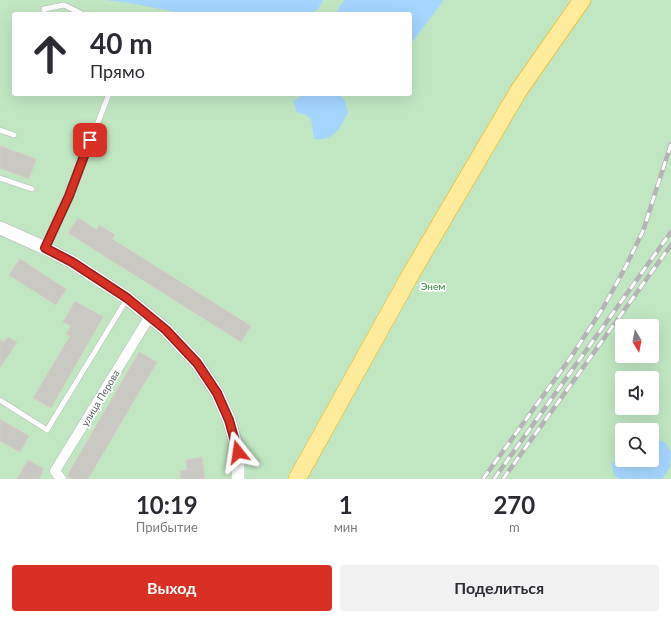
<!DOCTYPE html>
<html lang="ru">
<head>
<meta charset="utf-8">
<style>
	body { margin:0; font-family:Lato,sans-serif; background:#f2f2f3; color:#2b2b33; height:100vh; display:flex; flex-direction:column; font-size:15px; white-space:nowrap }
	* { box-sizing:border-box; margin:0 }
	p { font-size:13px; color:#7c7c81 }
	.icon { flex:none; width:22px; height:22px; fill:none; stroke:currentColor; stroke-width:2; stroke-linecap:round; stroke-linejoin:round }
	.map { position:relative; height:479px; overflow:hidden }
	.details { display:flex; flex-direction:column; background:#fff; flex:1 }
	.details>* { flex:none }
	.guide { position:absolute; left:12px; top:12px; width:400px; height:84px; border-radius:4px; box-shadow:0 4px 16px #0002; background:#fff; color:#2b2b33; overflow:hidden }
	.needle { width:26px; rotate:170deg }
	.fabs { position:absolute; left:615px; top:319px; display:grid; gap:8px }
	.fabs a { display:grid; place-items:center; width:44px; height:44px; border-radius:4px; background:#fff; box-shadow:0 4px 16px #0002; font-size:20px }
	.pin { position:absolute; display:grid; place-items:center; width:34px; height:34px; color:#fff; margin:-17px; border-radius:8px; box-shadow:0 2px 6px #0006 }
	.me { position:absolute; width:44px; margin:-22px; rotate:345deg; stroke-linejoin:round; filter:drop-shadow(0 0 3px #0008) }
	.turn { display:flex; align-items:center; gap:14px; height:84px; padding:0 12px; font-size:18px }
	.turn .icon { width:52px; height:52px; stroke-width:2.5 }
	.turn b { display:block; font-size:28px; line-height:34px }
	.eta { display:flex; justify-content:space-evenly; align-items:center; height:68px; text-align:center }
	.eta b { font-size:24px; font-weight:700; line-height:28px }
	.button { display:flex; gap:8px; margin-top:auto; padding:8px 12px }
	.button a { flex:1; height:46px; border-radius:4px; background:#d93025; color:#fff; font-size:16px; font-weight:700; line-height:46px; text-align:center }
	.button a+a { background:#f2f2f3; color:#2b2b33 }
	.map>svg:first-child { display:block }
</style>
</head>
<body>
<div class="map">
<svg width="671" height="479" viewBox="0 0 671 479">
	<rect width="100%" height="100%" fill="#efede5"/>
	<!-- green -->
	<path fill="#c1e7c2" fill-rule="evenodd" d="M 0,0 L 671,0 L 671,479 L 0,479 ZM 14,14 L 410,14 L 410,94 L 14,94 ZM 622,326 L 652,326 L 652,356 L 622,356 ZM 622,378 L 652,378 L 652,408 L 622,408 ZM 622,430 L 652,430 L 652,460 L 622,460 Z"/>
	<!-- water -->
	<path fill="#a5d6ff" d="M 104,0 L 323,0 L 318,9 L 310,14 L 187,14 L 129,3 Z
		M 344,0 L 444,0 L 410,45 L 410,14 L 335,14 Z
		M 299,94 L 342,94 L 341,96 L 345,101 L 348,112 C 340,128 334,142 314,139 L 311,119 L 306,115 L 297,112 L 293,101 L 300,98 Z
		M 652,434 L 657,439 L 666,443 L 671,452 L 670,468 L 662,479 L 620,479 L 614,475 L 612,464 L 622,452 L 622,460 L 652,460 Z"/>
	<!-- building -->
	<path fill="#cac8c2" stroke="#d4cfc3" d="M 0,146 L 36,159 L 29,179 L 0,168 Z
		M 78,218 L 97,230 L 99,225 L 115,235 L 112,239 L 251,326 L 241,342 L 68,233 Z
		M 20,259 L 66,289 L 56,305 L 9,275 Z
		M 75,301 L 103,317 L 51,408 L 33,398 L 70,336 L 66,334 L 71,326 L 63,322 Z
		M 8,337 L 17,342 L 0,368 L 0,339 L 4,342 Z
		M 139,352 L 157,362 L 88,479 L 72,479 L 67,476 Z
		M 0,419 L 29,436 L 20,452 L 0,441 Z
		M 202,457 L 205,479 L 181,479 L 180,471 L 187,470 L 186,460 Z
		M 28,460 L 44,469 L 39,479 L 17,479 Z"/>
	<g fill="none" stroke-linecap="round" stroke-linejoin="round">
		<defs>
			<path id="service" d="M 44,14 L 44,9 L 64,5 L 82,14
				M 0,130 L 14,135
				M 0,178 L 32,189
				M 46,247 L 69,196 L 109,94
				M 0,400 L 47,430 L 127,299"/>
			<path id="minor" d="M 61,479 L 55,471 L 150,316"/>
			<path id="tertiary" d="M 0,228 L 45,248 L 72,262 L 127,298 L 166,330 L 197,363 L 217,393 L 229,420 L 238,452 L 238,479"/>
			<path id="trunk" d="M 297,479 L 412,272 L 519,90 L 582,0"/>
		</defs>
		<!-- service casing -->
		<use href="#service" stroke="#b5b7bc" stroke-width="6"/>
		<!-- minor casing -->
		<use href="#minor" stroke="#b5b7bc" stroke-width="11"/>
		<!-- tertiary casing -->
		<use href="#tertiary" stroke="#b5b7bc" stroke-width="14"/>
		<!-- trunk casing -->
		<use href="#trunk" stroke="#f4ad00" stroke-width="18"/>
		<!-- service -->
		<use href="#service" stroke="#fff" stroke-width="5"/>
		<!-- minor -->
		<use href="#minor" stroke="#fff" stroke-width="10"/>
		<!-- tertiary -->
		<use href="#tertiary" stroke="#fff" stroke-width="13"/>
		<!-- trunk -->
		<use href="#trunk" stroke="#feeb9c" stroke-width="17"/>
		<defs>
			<path id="rail" d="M 483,479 L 571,357 L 603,308 L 625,268 L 643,231 L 671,144
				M 494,479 L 671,232
				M 503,479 L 671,245"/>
		</defs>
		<!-- rail casing -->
		<use href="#rail" stroke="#b4b4b5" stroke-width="4.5"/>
		<!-- rail -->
		<use href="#rail" stroke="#fff" stroke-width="3" stroke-dasharray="9" stroke-linecap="butt"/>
	</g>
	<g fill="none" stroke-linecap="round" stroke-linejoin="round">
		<defs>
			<path id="route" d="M 90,140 L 69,196 L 45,248 L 72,262 L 127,298 L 166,330 L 197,363 L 217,393 L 229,420 L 238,452"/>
		</defs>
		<!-- route casing -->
		<use href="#route" stroke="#8d1f18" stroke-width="10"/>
		<!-- route -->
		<use href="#route" stroke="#d93025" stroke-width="7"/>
	</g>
	<g text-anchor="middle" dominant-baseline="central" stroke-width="3.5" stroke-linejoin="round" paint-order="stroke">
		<!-- park labels -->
		<g font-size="10" fill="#34853a" stroke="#fff">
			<text x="433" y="286">Энем</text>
		</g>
		<!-- street labels -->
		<g font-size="10" fill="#5d6065" stroke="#fff">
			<text transform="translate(100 398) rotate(-59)">улица Перова</text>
		</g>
	</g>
</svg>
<div class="fabs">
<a><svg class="needle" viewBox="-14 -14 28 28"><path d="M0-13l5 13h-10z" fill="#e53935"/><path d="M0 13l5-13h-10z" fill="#7c7c81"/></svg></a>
<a><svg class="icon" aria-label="sound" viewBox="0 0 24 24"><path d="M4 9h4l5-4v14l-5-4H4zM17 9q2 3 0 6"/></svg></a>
<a><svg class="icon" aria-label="search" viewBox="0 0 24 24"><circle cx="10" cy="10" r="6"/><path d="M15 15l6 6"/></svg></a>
</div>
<div class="pin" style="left:90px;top:140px;background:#d93025"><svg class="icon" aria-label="arrive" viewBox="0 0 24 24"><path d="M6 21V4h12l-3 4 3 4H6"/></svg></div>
<svg class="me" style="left:238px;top:452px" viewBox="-20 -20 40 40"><path d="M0-17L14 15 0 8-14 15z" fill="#d93025" stroke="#fff" stroke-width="4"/></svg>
<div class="guide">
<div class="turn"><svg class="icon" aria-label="ahead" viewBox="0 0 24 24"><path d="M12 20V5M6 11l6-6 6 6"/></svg><div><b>40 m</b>Прямо</div></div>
</div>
</div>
<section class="details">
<div class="eta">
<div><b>10:19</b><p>Прибытие</p></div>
<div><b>1</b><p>мин</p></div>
<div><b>270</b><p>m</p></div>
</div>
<div class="button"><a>Выход</a><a>Поделиться</a></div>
</section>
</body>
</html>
